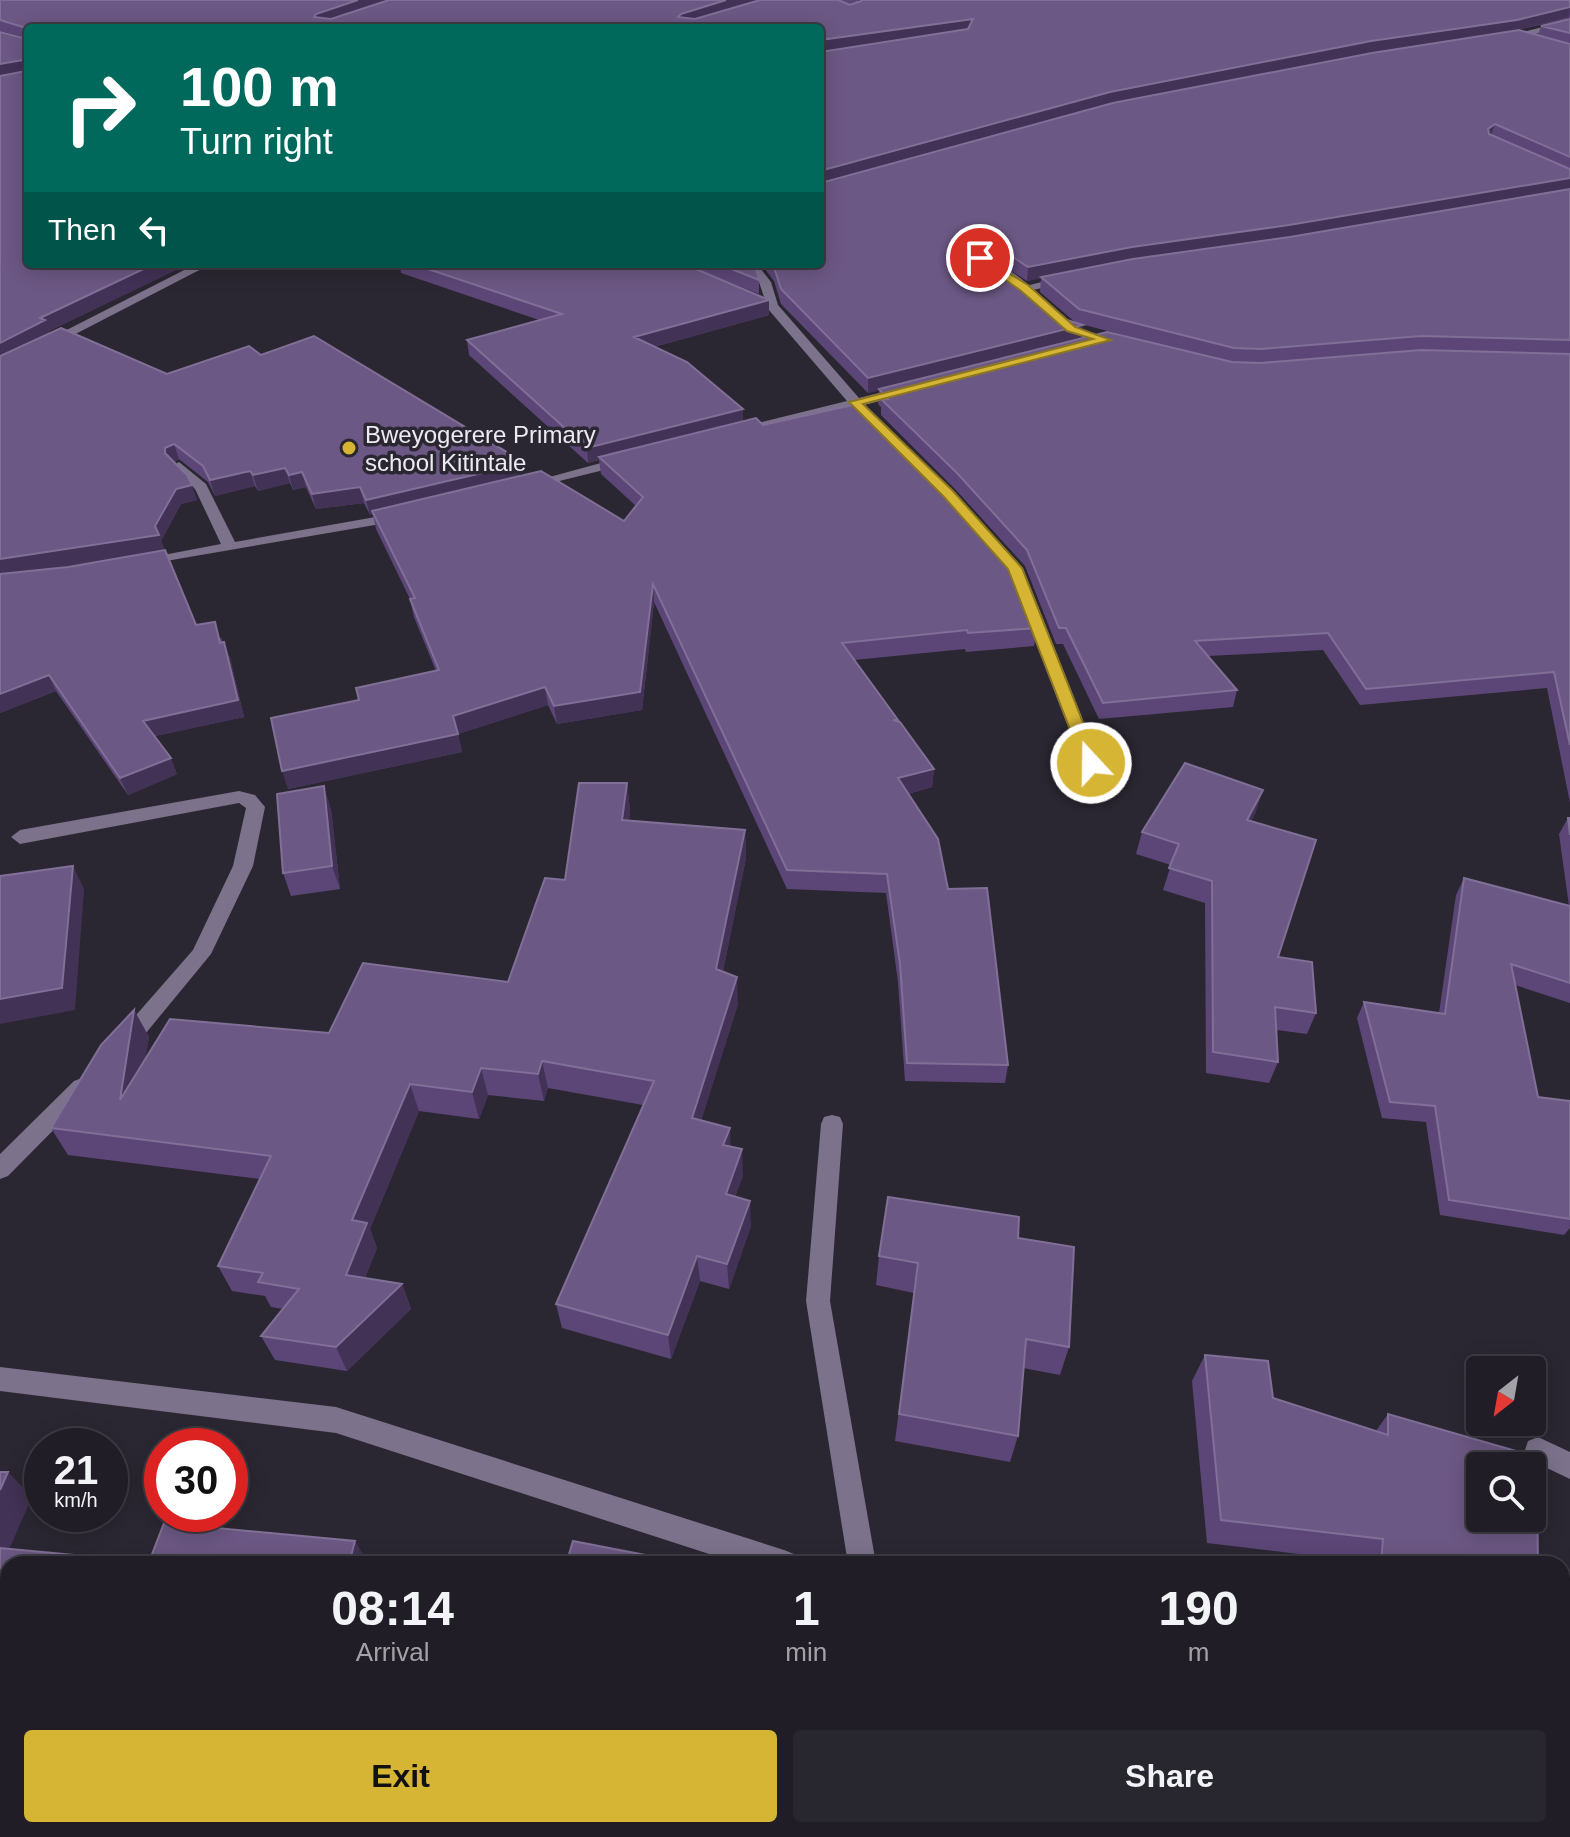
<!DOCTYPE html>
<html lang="en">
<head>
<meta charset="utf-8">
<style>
	body { margin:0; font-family:Arial,sans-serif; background:#28262e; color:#f1f3f6; height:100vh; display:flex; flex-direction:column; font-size:30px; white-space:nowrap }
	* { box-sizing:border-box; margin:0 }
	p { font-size:26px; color:#a2a2a7 }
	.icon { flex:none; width:44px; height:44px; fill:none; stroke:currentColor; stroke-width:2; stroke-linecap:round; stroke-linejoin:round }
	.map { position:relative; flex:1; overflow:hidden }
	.sheet { position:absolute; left:0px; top:1556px; width:1570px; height:282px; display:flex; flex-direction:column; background:#201d26; border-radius:24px 24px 0 0; box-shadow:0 4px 20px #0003,0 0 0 2px #3d3b43 }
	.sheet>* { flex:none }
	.top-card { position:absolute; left:24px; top:24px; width:800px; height:244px; border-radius:8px; box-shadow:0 4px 20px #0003,0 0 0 2px #3d3b43; background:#00695c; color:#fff; overflow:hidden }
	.needle { width:52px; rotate:211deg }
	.tools { position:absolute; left:1466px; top:1356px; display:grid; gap:16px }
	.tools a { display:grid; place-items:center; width:80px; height:80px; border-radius:8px; background:#201d26; box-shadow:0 4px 20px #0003,0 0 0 2px #3d3b43; font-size:40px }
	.speed { position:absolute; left:24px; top:1428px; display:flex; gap:16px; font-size:40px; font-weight:700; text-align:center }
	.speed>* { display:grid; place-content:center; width:104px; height:104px; border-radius:50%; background:#201d26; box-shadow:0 4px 20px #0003,0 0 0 2px #3d3b43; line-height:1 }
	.speed small { font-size:20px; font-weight:400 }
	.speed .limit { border:12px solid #d22; background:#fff; color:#111 }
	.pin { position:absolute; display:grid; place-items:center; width:68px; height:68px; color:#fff; margin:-34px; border:4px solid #fff; border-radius:50%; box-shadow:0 2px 8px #0007 }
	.me { position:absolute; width:88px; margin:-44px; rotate:339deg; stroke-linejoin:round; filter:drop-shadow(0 0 6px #0008) }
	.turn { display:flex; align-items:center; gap:28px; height:168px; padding:0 24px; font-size:36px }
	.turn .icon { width:104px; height:104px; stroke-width:2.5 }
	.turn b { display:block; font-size:56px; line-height:68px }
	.then { display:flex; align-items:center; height:76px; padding:0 24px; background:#0003; gap:16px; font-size:30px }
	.eta { display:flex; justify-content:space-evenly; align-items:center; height:136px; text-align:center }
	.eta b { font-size:48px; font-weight:800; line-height:56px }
	.button { display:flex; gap:16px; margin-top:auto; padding:16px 24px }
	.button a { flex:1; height:92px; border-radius:8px; background:#d6b534; color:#111; font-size:32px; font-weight:800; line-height:92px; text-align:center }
	.button a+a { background:#28262e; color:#f1f3f6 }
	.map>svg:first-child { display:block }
</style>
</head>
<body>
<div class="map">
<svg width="1570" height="1837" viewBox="0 0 1570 1837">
	<rect width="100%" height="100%" fill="#2b2732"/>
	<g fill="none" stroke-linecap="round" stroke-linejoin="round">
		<!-- minor -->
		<path fill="#7c728b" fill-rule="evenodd" d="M 1570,20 L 1570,26 L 1504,41 L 1500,38 Z
			M 196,264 L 211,264 L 0,373 L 0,364 Z
			M 745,264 L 757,264 L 771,282 L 778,305 L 859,398 L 903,387 L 908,388 L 908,394 L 864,405 L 868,409 L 861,413 L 853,408 L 758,429 L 758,423 L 847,401 L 768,309 L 759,282 Z
			M 1065,276 L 1069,278 L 1069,282 L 1024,292 L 1018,288 Z
			M 1059,314 L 1075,326 L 1111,340 L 1105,344 L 1067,332 L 1053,318 Z
			M 623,457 L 628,458 L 628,464 L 527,489 L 520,485 Z
			M 179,462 L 206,484 L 235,542 L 398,513 L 405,517 L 398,521 L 137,566 L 137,560 L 221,544 L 195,489 L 172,466 Z
			M 995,541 L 1000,543 L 1023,568 L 1100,763 L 1097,767 L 1091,769 L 1082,763 L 1008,569 L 987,546 Z
			M 239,791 L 255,795 L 265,807 L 253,866 L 211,954 L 132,1050 L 124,1053 L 116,1050 L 113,1044 L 116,1038 L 193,950 L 233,866 L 246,808 L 239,803 L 20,844 L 11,837 L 20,830 Z
			M 82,1078 L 90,1081 L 93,1087 L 90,1093 L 8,1176 L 0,1179 L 0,1154 L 74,1081 Z
			M 832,1115 L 840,1117 L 843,1124 L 830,1301 L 876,1564 L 848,1564 L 806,1301 L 821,1124 L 824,1117 Z
			M 0,1367 L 336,1407 L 784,1550 L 794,1554 L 798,1564 L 740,1564 L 336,1433 L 0,1391 Z
			M 1538,1437 L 1570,1452 L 1570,1479 L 1528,1459 L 1525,1450 L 1528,1441 Z
			M 787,1830 L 819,1830 L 817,1837 L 785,1837 Z
			M 1475,1830 L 1516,1830 L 1519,1837 L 1478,1837 Z"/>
	</g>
	<!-- wall -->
	<path fill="#5c4677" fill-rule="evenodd" d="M 0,0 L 1570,0 L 1570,18 L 1513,31 L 1367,53 L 1108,104 L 1538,35 L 1541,26 L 1570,19 L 1570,803 L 1547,688 L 1360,705 L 1323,650 L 1208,656 L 1237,690 L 1233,707 L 1099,719 L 1063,644 L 1056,644 L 1025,566 L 955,489 L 881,415 L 881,407 L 878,404 L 879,390 L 868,393 L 781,304 L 774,281 L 761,264 L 820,264 L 820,28 L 28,264 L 188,264 L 49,331 L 49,333 L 167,374 L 261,355 L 525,463 L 526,475 L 624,521 L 636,506 L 601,474 L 599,460 L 588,463 L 469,355 L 467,340 L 539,320 L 401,273 L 400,264 L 752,264 L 759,280 L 759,294 L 685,265 L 769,315 L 654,347 L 743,409 L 743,421 L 1037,628 L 1034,646 L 966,652 L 965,649 L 854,660 L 898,720 L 898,722 L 934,769 L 932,787 L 908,794 L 948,889 L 1008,1065 L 1005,1083 L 905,1081 L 898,982 L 886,893 L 787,889 L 654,602 L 642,710 L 557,724 L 548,705 L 458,734 L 462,752 L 288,789 L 359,700 L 436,671 L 414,617 L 410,599 L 376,529 L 373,515 L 370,515 L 364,503 L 316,509 L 306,487 L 293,490 L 290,483 L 258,491 L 255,486 L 215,496 L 208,482 L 179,459 L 174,462 L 197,500 L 181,504 L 161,541 L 196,625 L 221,638 L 230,658 L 244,717 L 155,736 L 177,774 L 128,795 L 56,691 L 0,713 L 0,32 L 23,38 L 24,37 L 0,31 ZM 983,253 L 986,254 L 1027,281 L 1041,278 L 1040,292 L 1076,323 L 1067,320 ZM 1081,324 L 1164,346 L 1080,339 L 1083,325 ZM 121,557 L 68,567 L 34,571 Z
		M 627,783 L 630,811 L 629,820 L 745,830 L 746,858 L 723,971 L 738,1004 L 701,1120 L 731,1147 L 743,1175 L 735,1197 L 751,1226 L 729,1289 L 700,1281 L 671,1359 L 562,1328 L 556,1304 L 643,1105 L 548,1088 L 544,1101 L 488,1095 L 479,1119 L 419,1111 L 370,1229 L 377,1248 L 365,1278 L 402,1284 L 411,1309 L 347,1371 L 275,1360 L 261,1336 L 283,1309 L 271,1307 L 265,1296 L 232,1291 L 218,1266 L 260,1179 L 68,1155 L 51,1128 L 134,1010 L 149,1037 L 145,1058 L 329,1033 L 508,982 L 565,880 Z
		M 331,809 L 340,889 L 291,896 L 283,873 Z
		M 1256,812 L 1251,821 L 1278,957 L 1316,1013 L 1307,1034 L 1277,1030 L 1278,1062 L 1269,1083 L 1206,1073 L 1205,903 L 1163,890 L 1171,865 L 1136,854 L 1142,832 Z
		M 1568,818 L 1570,818 L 1570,1003 L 1515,985 L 1538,1097 L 1570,1101 L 1570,1228 L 1564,1235 L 1440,1215 L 1426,1122 L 1382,1118 L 1357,1018 L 1364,1002 L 1439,1013 L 1456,895 L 1464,878 L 1569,906 L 1559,834 Z
		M 1018,1238 L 1069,1347 L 1060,1375 L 1023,1368 L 1018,1436 L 1010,1462 L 895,1441 L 914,1293 L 876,1285 L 879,1256 Z
		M 1205,1355 L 1273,1398 L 1376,1431 L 1388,1414 L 1480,1466 L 1538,1564 L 1364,1564 L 1364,1562 L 1207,1543 L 1192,1381 Z
		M 100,1830 L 298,1830 L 297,1837 L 165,1837 Z"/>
	<!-- shaded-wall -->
	<path fill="#423256" d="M 358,0 L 394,0 L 316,28 L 314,17 L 316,14 Z
		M 726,0 L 763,0 L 681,25 L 678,17 L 681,14 Z
		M 1570,7 L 1569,17 L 1513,31 L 1367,53 L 1108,104 L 820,184 L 820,171 L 1110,92 L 1371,41 Z
		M 973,19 L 972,31 L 820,52 L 820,40 Z
		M 23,60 L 27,72 L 0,77 L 0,64 Z
		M 1495,124 L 1491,136 L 1484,142 L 1488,129 Z
		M 1570,178 L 1570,190 L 1286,239 L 1130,261 L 1027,281 L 1028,267 L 1132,247 Z
		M 154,264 L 188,264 L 49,331 L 50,335 L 0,361 L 0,343 L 40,318 Z
		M 769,300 L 769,315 L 635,352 L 634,337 Z
		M 1083,325 L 1080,340 L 868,393 L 868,378 Z
		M 743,409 L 743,424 L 599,457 L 599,460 L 588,463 L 587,448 Z
		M 174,444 L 179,459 L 171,463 L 165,453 L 165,448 Z
		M 525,463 L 527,479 L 372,511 L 373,515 L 370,515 L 366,500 Z
		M 285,468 L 290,483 L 258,491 L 253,475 Z
		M 250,471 L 255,486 L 215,496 L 210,480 Z
		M 302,472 L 306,487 L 293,490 L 289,475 Z
		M 192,485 L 197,500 L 181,504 L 161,541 L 165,551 L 0,576 L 0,559 L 155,526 L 176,489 Z
		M 360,487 L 364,503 L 316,509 L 312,494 Z
		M 653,584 L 654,602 L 642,710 L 557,724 L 554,706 Z
		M 224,642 L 230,658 L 244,717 L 150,737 L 143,721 Z
		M 49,675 L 56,691 L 0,713 L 0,694 Z
		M 545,687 L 548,705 L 458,734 L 462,752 L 288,789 L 282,771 Z
		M 171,758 L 177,774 L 128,795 L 120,778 Z
		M 934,769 L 932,787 L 896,797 L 898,778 Z
		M 627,783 L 630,811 L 626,848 L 622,820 Z
		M 324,786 L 331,809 L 340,889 L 332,866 Z
		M 1263,790 L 1256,812 L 1240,842 L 1247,820 Z
		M 745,830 L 746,858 L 718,996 L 716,969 Z
		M 73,866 L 84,889 L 75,1010 L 0,1024 L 0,999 Z
		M 737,977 L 738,1004 L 694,1144 L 692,1118 Z
		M 134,1010 L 149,1037 L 135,1126 L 120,1100 Z
		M 542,1061 L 548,1088 L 544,1101 L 538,1074 Z
		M 481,1068 L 488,1095 L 479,1119 L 472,1092 Z
		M 410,1084 L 419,1111 L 370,1229 L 377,1248 L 357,1299 L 346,1275 L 352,1220 Z
		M 730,1128 L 731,1154 L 723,1145 Z
		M 742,1149 L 743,1175 L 727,1220 L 726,1194 Z
		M 750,1201 L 751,1226 L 729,1289 L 727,1264 Z
		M 697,1256 L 700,1281 L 671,1359 L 668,1335 Z
		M 402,1284 L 411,1309 L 347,1371 L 336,1347 Z
		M 8,1472 L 32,1497 L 1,1568 L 0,1567 L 0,1490 Z
		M 355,1541 L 369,1564 L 349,1564 Z
		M 3,1807 L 8,1809 L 8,1830 L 28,1830 L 26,1837 L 0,1837 L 0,1815 Z
		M 276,1830 L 298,1830 L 297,1837 L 276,1837 L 275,1836 Z"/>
	<!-- building -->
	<path fill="#6c5884" stroke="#806f96" stroke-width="2" d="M 0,0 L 358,0 L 316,14 L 314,17 L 331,19 L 389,0 L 726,0 L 681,14 L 678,17 L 695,19 L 760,0 L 838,0 L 850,5 L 861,1 L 861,0 L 1570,0 L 1570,7 L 1517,20 L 1371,41 L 1110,92 L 820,171 L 820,52 L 968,29 L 973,19 L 820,40 L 820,28 L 28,28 L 28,264 L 154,264 L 40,318 L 45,320 L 0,343 L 0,76 L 26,71 L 27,63 L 23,60 L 0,64 L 0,32 L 23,38 L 27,35 L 26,28 L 0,20 Z
		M 1570,19 L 1570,33 L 1541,26 Z
		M 1519,30 L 1570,44 L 1570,157 L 1495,124 L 1488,129 L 1489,134 L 1570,169 L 1570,178 L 1289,225 L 1132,247 L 1028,267 L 987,240 L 977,239 L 974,242 L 976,248 L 1020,279 L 1067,320 L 1083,325 L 868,378 L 781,289 L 774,267 L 771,264 L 820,264 L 820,182 L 821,183 L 1113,103 L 1372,53 Z
		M 1570,189 L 1570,340 L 1421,336 L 1261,349 L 1234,348 L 1079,309 L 1041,277 L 1133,259 L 1290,237 Z
		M 413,264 L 684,264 L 769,300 L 634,337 L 687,362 L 743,409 L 587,448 L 467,340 L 562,314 Z
		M 719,264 L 752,264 L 756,269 L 759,280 Z
		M 61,328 L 167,374 L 249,346 L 261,355 L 314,336 L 525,463 L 366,500 L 360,487 L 312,494 L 302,472 L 289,475 L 285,468 L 253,475 L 250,471 L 210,480 L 203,466 L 174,444 L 165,448 L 165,453 L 187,475 L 192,485 L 176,489 L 155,526 L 159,535 L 0,559 L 0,356 Z
		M 1107,332 L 1232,362 L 1261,363 L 1421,350 L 1570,354 L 1570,745 L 1554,672 L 1366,689 L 1328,633 L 1195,641 L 1237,690 L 1103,703 L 1066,628 L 1059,628 L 1027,550 L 957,473 L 882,400 L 888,399 L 879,389 Z
		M 862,403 L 942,482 L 1008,553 L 1037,628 L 968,633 L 967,630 L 842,643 L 898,720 L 893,720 L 900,722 L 934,769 L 898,778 L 938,839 L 948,889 L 987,888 L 1008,1065 L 907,1063 L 900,964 L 887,874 L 787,870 L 653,584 L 640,692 L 554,706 L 545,687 L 453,716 L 458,734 L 282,771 L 271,718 L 359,700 L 356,688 L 439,670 L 410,599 L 415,598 L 372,511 L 541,471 L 624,521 L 643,497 L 599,457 L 756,418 L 763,425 Z
		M 165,550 L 196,625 L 215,622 L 220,643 L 224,642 L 238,700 L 143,721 L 171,758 L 120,778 L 49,675 L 0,694 L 0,574 L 68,567 Z
		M 1185,763 L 1263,790 L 1247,820 L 1316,840 L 1278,957 L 1312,962 L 1316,1013 L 1275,1007 L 1278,1062 L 1213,1052 L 1212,881 L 1169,868 L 1179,844 L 1142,832 Z
		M 579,783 L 627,783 L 622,820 L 745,830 L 716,969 L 737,977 L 692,1118 L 730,1128 L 723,1145 L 742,1149 L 726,1194 L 750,1201 L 727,1264 L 697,1256 L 668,1335 L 556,1304 L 654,1081 L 542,1061 L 538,1074 L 481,1068 L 472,1092 L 410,1084 L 352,1220 L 367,1223 L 346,1275 L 402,1284 L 336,1347 L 261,1336 L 299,1289 L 258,1282 L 263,1273 L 218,1266 L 271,1156 L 51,1128 L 101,1045 L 134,1010 L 120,1100 L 170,1019 L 329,1033 L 363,963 L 508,982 L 545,878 L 565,880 Z
		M 324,786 L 332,866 L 283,873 L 277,794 Z
		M 1568,818 L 1570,818 L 1570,835 Z
		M 73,866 L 62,988 L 0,999 L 0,876 Z
		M 1464,878 L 1570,906 L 1570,983 L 1511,964 L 1538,1097 L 1570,1101 L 1570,1219 L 1449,1200 L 1435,1106 L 1390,1102 L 1364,1002 L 1445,1014 Z
		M 888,1197 L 1019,1217 L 1018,1238 L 1074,1247 L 1069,1347 L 1026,1339 L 1018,1436 L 899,1414 L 918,1263 L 879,1256 Z
		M 1205,1355 L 1268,1361 L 1273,1398 L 1388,1435 L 1388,1414 L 1516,1451 L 1516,1466 L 1480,1466 L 1480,1518 L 1532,1518 L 1532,1491 L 1537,1493 L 1538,1564 L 1381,1564 L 1383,1539 L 1221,1520 Z
		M 0,1472 L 8,1472 L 0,1490 Z
		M 164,1523 L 355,1541 L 349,1564 L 8,1564 L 8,1807 L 3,1807 L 0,1815 L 0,1548 L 149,1562 Z
		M 573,1541 L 692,1564 L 566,1564 Z
		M 221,1830 L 276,1830 L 275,1836 Z"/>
	<!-- route -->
	<path fill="#d6b534" stroke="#8b7622" stroke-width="2" d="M 980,255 L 1028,285 L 1075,327 L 1111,340 L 863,404 L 953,491 L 1022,568 L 1099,763 L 1091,769 L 1083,763 L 1008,569 L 944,497 L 849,402 L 1093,339 L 1067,331 L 1020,290 L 977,260 L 975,258 Z"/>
	<!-- markers -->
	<circle fill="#d6b534" stroke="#2b2732" stroke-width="3" cx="349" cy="448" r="8"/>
	<g text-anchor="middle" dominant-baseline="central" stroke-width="7" stroke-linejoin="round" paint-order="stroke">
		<!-- far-poi labels -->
		<g font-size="24" fill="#edeaf2" stroke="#2b2732" text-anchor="start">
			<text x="365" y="434">Bweyogerere Primary<tspan x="365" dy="28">school Kitintale</tspan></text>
		</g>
	</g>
</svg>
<div class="tools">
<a><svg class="needle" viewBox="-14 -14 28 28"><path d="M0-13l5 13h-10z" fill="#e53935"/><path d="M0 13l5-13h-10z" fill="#a2a2a7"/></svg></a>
<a><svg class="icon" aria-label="search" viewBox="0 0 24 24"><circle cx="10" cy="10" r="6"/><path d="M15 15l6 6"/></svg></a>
</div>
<div class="speed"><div>21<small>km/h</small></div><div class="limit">30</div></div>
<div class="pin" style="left:980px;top:258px;background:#d93025"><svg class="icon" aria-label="arrive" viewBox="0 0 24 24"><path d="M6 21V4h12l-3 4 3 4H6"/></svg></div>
<svg class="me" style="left:1091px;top:763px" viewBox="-20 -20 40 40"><circle r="17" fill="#d6b534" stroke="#fff" stroke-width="3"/><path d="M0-11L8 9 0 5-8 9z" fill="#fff"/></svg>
<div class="top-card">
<div class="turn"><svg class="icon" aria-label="right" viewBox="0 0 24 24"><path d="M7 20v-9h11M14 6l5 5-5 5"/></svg><div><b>100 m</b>Turn right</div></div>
<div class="then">Then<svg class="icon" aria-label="left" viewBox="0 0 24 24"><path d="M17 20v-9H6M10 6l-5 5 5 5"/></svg></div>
</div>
<section class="sheet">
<div class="eta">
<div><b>08:14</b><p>Arrival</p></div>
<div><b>1</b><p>min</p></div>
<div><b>190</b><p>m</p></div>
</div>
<div class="button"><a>Exit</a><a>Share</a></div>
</section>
</div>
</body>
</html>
